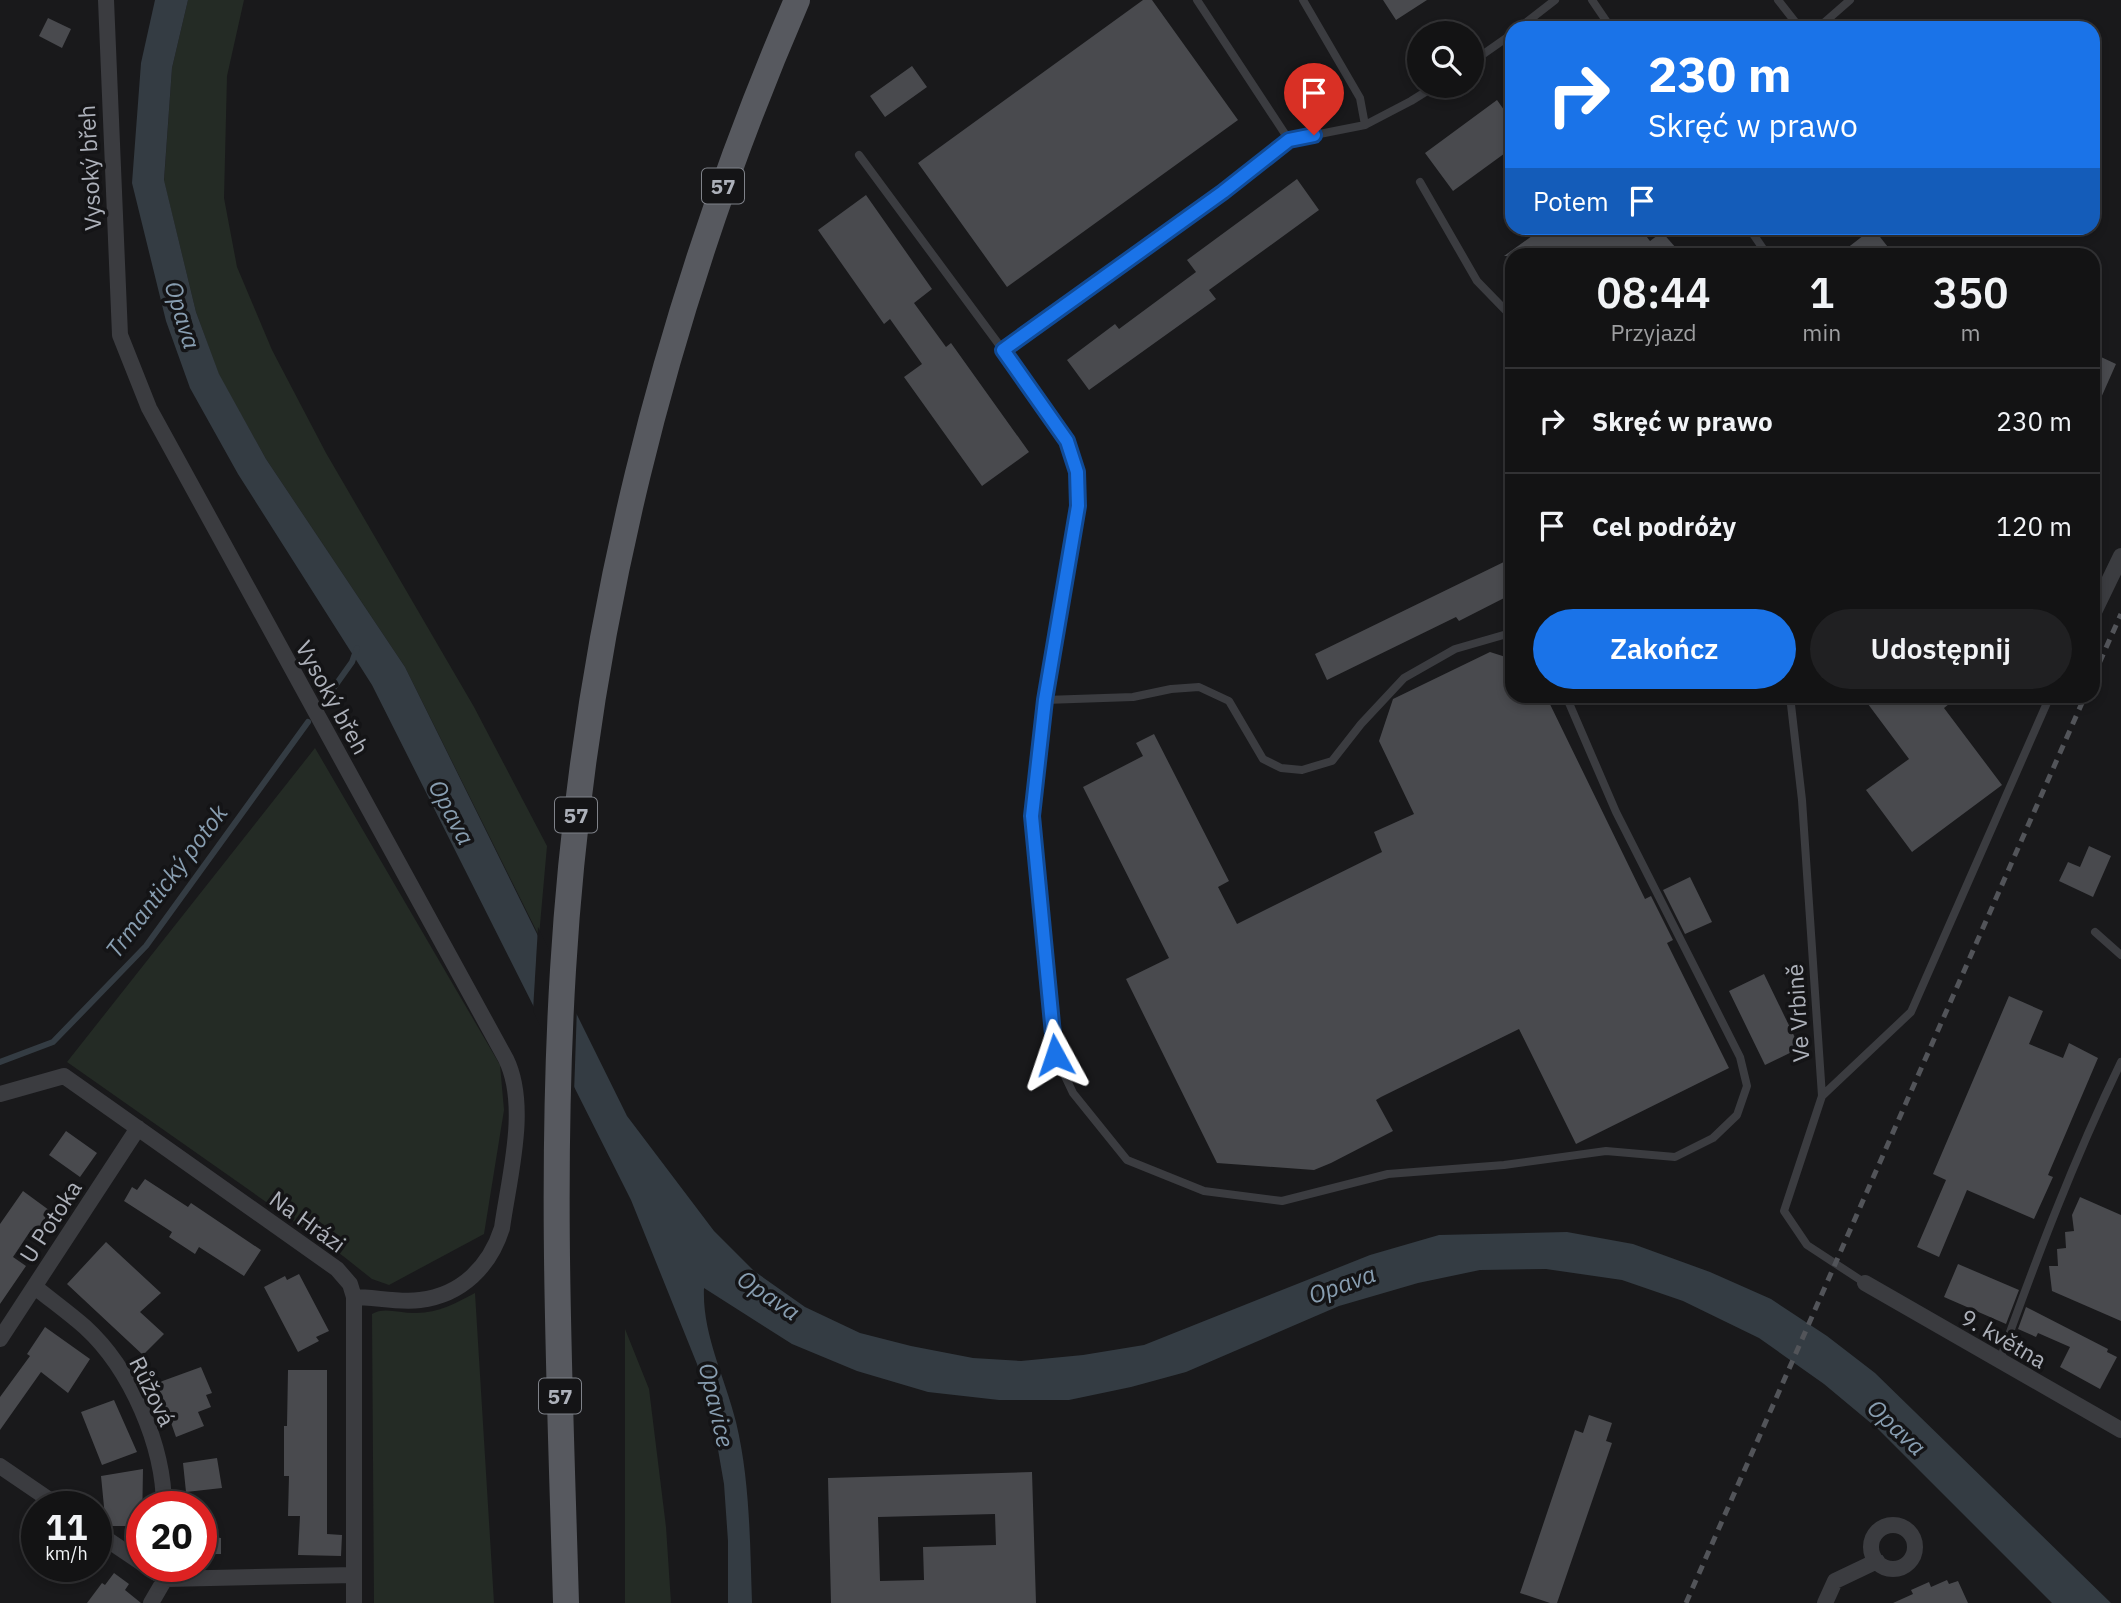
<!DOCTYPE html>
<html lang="pl">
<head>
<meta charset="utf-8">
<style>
	body { margin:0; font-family:"IBM Plex Sans",sans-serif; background:#202022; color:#f1f3f6; height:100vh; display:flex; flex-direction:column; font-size:26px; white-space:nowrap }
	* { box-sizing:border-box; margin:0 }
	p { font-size:23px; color:#9d9ea0 }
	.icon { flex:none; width:38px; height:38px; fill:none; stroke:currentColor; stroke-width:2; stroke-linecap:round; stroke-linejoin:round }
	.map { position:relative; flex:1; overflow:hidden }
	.panel { position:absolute; left:1505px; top:248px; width:595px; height:455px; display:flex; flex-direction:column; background:#131314; border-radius:21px; box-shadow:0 4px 10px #0003,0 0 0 2px #323234 }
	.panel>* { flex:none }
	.hud { position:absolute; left:1505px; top:21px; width:595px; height:214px; border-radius:21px; box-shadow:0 4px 10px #0003,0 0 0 2px #323234; background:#1a73e8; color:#fff; overflow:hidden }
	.tools { position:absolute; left:1407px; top:21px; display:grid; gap:14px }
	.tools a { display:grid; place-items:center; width:77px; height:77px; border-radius:50%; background:#131314; box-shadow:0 4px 10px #0003,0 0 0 2px #323234; font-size:35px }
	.speed { position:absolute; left:21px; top:1491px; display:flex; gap:14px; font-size:35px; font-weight:700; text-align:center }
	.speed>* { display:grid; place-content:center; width:91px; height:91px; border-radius:50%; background:#131314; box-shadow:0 4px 10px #0003,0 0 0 2px #323234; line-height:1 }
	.speed small { font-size:18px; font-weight:400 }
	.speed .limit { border:10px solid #d22; background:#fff; color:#111 }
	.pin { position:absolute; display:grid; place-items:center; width:60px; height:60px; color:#fff; margin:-72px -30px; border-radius:50% 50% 50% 0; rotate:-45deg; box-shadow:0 0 7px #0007 }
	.pin .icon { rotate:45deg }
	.me { position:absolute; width:77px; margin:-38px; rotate:355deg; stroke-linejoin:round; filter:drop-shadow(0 0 5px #0008) }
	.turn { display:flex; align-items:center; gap:24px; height:147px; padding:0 28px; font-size:32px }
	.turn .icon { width:91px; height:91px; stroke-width:2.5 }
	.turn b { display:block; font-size:49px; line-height:60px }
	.then { display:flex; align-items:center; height:66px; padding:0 28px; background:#0003; gap:14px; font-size:26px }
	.eta { display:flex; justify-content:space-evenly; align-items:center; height:119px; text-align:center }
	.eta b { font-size:42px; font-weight:600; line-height:49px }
	.action { display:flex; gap:14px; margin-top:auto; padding:14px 28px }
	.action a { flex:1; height:80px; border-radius:42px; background:#1a73e8; color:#fff; font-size:28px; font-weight:600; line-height:80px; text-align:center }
	.action a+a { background:#202022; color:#f1f3f6 }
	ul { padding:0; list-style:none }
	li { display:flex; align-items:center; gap:21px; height:105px; padding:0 28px; border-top:2px solid #323234 }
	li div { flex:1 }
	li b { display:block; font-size:26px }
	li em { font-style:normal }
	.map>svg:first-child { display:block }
</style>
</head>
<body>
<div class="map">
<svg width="2121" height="1603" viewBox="0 0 2121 1603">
	<rect width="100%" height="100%" fill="#19191b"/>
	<!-- green -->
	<path fill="#242b25" d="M 188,0 L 244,0 L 227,76 L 224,198 L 237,267 L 272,350 L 326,453 L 474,707 L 547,846 L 539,936 L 405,667 L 266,459 L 219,375 L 196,312 L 164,181 L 172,68 Z
		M 315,748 L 500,1065 L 504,1110 L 484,1234 L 389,1285 L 372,1279 L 343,1256 L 67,1062 Z
		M 475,1293 L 494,1603 L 374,1603 L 372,1314 C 384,1306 402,1314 416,1313 C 439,1313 456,1303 475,1293 Z
		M 625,1329 L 649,1389 L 666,1527 L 671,1603 L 625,1603 Z"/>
	<!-- water -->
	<path fill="#343c43" d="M 155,0 L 188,0 L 172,68 L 164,180 L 196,312 L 219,374 L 266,459 L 405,667 L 627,1116 L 714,1231 L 754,1271 L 805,1307 L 860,1333 L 911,1346 L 973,1358 L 1021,1361 L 1083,1355 L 1144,1345 L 1370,1255 L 1439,1235 L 1567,1232 L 1633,1244 L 1710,1272 L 1771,1299 L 1827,1336 L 1875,1373 L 2111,1603 L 2052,1603 L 1878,1429 L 1824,1384 L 1759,1338 L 1683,1301 L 1622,1280 L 1546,1269 L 1480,1270 L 1418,1283 L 1339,1306 L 1186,1372 L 1131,1387 L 1069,1400 L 999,1400 L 928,1392 L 857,1371 L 792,1344 L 704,1288 C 702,1334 725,1377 736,1422 C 750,1480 750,1543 752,1603 L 728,1603 L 728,1541 L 724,1484 L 712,1415 L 697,1364 L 631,1200 L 372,685 L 238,474 L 190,388 L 166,321 L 132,183 L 141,63 Z"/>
	<!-- pier -->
	<path fill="#19191b" d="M 538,927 L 577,1006 L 574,1094 L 533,1011 Z"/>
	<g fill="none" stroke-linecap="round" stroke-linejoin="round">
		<!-- stream -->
		<path stroke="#343c43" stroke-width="6" d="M 325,700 L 352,662 L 357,648
			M 0,1062 L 53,1042 L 146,946 L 308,722"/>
	</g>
	<!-- building -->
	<path fill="#494a4e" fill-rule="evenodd" d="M 1143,0 L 1152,0 L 1238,120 L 1007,287 L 918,163 Z
		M 1383,0 L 1427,0 L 1396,20 Z
		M 48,18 L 71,29 L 62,48 L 39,36 Z
		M 912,66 L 927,87 L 885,117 L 870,96 Z
		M 1497,100 L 1512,121 L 1512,148 L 1453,191 L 1425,153 Z
		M 1297,179 L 1319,210 L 1209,290 L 1216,299 L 1089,390 L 1067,360 L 1115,324 L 1119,329 L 1196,272 L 1187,260 Z
		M 866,195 L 932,289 L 914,303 L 946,347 L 951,343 L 1029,452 L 982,486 L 904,377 L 922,364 L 890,319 L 884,324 L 818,230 Z
		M 1543,228 L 1640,228 L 1650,241 L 1662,232 L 1683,256 L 1504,256 Z
		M 1873,228 L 1895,256 L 1837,256 Z
		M 2101,357 L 2116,364 L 2093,416 L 2093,376 Z
		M 1512,558 L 1512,594 L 1459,621 L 1456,617 L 1327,680 L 1315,654 Z
		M 1490,652 L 1512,659 L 1512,696 L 1546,696 L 1645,899 L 1651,896 L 1673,940 L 1667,943 L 1729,1068 L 1576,1144 L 1519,1029 L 1381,1097 L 1376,1100 L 1393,1131 L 1331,1163 L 1314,1170 L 1217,1163 L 1126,979 L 1169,958 L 1083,787 L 1143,756 L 1136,743 L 1154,734 L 1229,881 L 1218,887 L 1237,924 L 1382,852 L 1374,832 L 1414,814 L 1379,741 L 1393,699 Z
		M 1862,696 L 1959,696 L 1944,708 L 2002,785 L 1912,852 L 1866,790 L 1909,759 Z
		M 2089,846 L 2111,856 L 2093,897 L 2059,881 L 2068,862 L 2080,867 Z
		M 1690,877 L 1712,922 L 1685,934 L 1663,890 Z
		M 1764,974 L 1800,1048 L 1765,1065 L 1729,991 Z
		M 2009,996 L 2043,1011 L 2029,1044 L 2063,1058 L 2069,1043 L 2098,1058 L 2048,1175 L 2053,1177 L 2034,1219 L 1967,1190 L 1939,1257 L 1917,1247 L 1946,1180 L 1933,1174 Z
		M 66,1131 L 97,1153 L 80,1177 L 49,1155 Z
		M 145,1179 L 188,1207 L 191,1203 L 261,1250 L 244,1276 L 199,1247 L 195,1254 L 169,1237 L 172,1232 L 124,1201 L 132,1187 L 137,1190 Z
		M 23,1191 L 53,1213 L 37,1235 L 31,1230 L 13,1257 L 26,1266 L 0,1304 L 0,1224 Z
		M 2080,1197 L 2121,1215 L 2121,1321 L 2052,1291 L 2049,1266 L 2058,1266 L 2057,1249 L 2066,1248 L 2065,1232 L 2074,1231 L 2072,1215 Z
		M 106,1242 L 161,1293 L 140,1312 L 164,1334 L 143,1355 L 67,1284 Z
		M 1958,1264 L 2019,1290 L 2006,1324 L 1944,1297 Z
		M 299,1274 L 329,1331 L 316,1337 L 319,1341 L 298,1352 L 264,1287 L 285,1276 L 287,1280 Z
		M 2026,1307 L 2108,1349 L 2107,1352 L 2117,1357 L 2100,1389 L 2060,1367 L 2070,1347 L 2038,1333 L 2036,1337 L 2018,1329 Z
		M 45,1327 L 90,1359 L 68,1393 L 41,1372 L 0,1430 L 0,1397 L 30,1356 L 27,1354 Z
		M 201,1367 L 212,1393 L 206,1395 L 211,1407 L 198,1412 L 204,1426 L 176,1437 L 157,1383 Z
		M 288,1370 L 327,1370 L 327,1534 L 342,1535 L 341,1556 L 298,1555 L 300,1516 L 288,1516 L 289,1476 L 284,1476 L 284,1426 L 287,1426 Z
		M 114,1400 L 137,1452 L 102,1465 L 81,1412 Z
		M 1589,1415 L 1612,1423 L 1606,1441 L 1612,1443 L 1557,1603 L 1550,1603 L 1520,1593 L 1575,1430 L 1583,1433 Z
		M 217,1458 L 222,1488 L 186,1492 L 183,1463 Z
		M 143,1469 L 142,1526 L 110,1526 L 109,1517 L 105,1517 L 101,1476 Z
		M 1032,1472 L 1036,1603 L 831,1603 L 828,1478 ZM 995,1514 L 996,1545 L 923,1547 L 924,1580 L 880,1581 L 878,1517 Z
		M 201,1535 L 221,1538 L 221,1554 L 201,1554 Z
		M 114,1573 L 129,1584 L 125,1590 L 141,1603 L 87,1603 L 102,1583 L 105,1585 Z
		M 1947,1580 L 1949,1584 L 1958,1581 L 1968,1603 L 1893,1603 L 1913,1594 L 1911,1590 L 1929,1582 L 1931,1587 Z"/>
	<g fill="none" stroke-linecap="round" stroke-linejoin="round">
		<!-- lane -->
		<path stroke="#3b3c40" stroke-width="8" d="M 1197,0 L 1289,140
			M 1303,0 L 1360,98 L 1365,125
			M 1592,0 L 1611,28
			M 1778,0 L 1800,28
			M 1519,28 L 1555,0
			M 1818,28 L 1850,0
			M 1472,62 L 1512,34
			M 859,155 L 1003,350 L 1067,441 L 1077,472 L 1078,506 L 1045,700 L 1032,815 L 1055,1055 L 1073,1093 L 1127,1160 L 1204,1191 L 1282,1201 L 1388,1174 L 1504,1165 L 1606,1151 L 1675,1157 L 1713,1138 L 1737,1115 L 1747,1086 L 1740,1057 L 1616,812 L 1566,696
			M 1420,182 L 1477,281 L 1512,317
			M 1749,228 L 1768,256
			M 1003,350 L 1223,192 L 1289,140 L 1365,125 L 1411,101 L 1435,86
			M 1790,696 L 1802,800 L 1822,1096 L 1784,1211 L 1807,1245 L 1865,1283
			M 1045,700 L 1133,697 L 1171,689 L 1199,687 L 1229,701 L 1263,759 L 1281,768 L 1302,770 L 1332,761 L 1361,724 L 1404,678 L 1455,649 L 1507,634 L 1512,636
			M 2095,932 L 2121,955
			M 1822,1096 L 1911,1012 L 2050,696
			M 2000,1360 C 2036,1259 2074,1159 2121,1062"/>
		<!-- street -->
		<path stroke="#3b3c40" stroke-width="16" d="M 106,0 L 120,335 L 149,408 L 506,1059 C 529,1106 509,1177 502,1228 C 490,1266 462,1295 420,1300 C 399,1303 375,1297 354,1297
			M 2093,614 L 2121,556
			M 0,1094 L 64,1076 L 337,1269 L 350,1284 L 354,1297 L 354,1603
			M 1865,1283 L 2121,1430
			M 35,1287 C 51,1300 69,1313 85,1327 C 131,1369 164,1446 164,1507
			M 0,1339 L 138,1128
			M 0,1466 L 60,1507
			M1871 1547a22 22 0 1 1 44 0a22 22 0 1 1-44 0Z
			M 96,1532 L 142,1563
			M 146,1566 L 165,1579 L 354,1575
			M 151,1603 L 165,1579 L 165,1569
			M 1825,1603 L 1835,1581 L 1877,1561"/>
		<!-- primary -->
		<path stroke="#57595f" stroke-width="26" d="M 566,1603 C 560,1392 550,1181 563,970 C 583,635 664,308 797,0"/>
		<!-- rail -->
		<path stroke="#525459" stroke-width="5" stroke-dasharray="9 7" stroke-linecap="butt" d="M 2093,677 L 2121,614
			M 1686,1603 L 2085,696"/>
	</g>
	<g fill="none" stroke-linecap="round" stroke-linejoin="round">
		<defs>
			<path id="route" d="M 1055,1055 L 1032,816 L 1045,700 L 1078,506 L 1077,472 L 1067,441 L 1003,350 L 1223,192 L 1289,140 L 1314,135"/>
		</defs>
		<!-- route casing -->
		<use href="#route" stroke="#114b97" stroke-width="18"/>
		<!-- route -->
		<use href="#route" stroke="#1a73e8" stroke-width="12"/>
	</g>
	<g text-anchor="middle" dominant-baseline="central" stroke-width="7" stroke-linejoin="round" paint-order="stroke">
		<!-- shield labels -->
		<g fill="#141416" stroke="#7f8289" stroke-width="2">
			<rect x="702" y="168.5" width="42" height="35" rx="5"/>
			<rect x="555" y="797.5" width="42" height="35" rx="5"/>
			<rect x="539" y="1378.5" width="42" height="35" rx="5"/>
		</g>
		<g font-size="21" font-weight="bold" fill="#adb1ba">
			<text x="723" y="186">57</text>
			<text x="576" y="815">57</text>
			<text x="560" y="1396">57</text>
		</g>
		<!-- street labels -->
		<g font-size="23" fill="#adb1ba" stroke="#141416">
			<text transform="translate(89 168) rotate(-93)">Vysoký břeh</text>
			<text transform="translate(333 697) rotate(61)">Vysoký břeh</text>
			<text transform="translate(1797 1013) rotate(-94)">Ve Vrbině</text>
			<text transform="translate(50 1221) rotate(-57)">U Potoka</text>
			<text transform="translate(308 1221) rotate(36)">Na Hrázi</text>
			<text transform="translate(2004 1338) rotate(30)">9. května</text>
			<text transform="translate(153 1391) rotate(64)">Růžová</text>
		</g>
		<!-- water labels -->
		<g font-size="24" font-style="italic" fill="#889eb1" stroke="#141416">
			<text transform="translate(183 315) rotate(73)">Opava</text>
			<text transform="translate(452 812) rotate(62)">Opava</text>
			<text transform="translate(166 881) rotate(-53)">Trmantický potok</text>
			<text transform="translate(1342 1284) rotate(-20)">Opava</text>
			<text transform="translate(769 1295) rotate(34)">Opava</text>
			<text transform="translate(717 1405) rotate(77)">Opavice</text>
			<text transform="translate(1897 1427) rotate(43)">Opava</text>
		</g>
	</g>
</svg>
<div class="tools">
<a><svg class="icon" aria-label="search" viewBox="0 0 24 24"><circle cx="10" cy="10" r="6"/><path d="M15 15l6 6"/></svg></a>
</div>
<div class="speed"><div>11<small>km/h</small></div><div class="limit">20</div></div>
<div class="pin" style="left:1314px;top:135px;background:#d93025"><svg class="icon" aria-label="arrive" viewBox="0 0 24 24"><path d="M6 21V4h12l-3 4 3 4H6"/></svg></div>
<svg class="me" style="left:1055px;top:1055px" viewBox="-20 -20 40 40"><path d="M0-17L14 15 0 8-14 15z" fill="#1a73e8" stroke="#fff" stroke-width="4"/></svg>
<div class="hud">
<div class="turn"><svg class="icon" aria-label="right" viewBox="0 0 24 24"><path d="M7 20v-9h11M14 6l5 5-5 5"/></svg><div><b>230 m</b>Skręć w prawo</div></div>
<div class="then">Potem<svg class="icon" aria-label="arrive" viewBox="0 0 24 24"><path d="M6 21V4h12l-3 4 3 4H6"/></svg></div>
</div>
<section class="panel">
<div class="eta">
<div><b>08:44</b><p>Przyjazd</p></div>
<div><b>1</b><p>min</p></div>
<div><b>350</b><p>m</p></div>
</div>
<ul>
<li><svg class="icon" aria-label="right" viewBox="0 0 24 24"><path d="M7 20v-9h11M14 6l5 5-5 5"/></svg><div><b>Skręć w prawo</b></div><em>230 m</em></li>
<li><svg class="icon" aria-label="arrive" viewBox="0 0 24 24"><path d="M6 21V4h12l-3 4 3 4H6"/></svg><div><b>Cel podróży</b></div><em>120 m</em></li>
</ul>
<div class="action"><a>Zakończ</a><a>Udostępnij</a></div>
</section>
</div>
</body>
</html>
